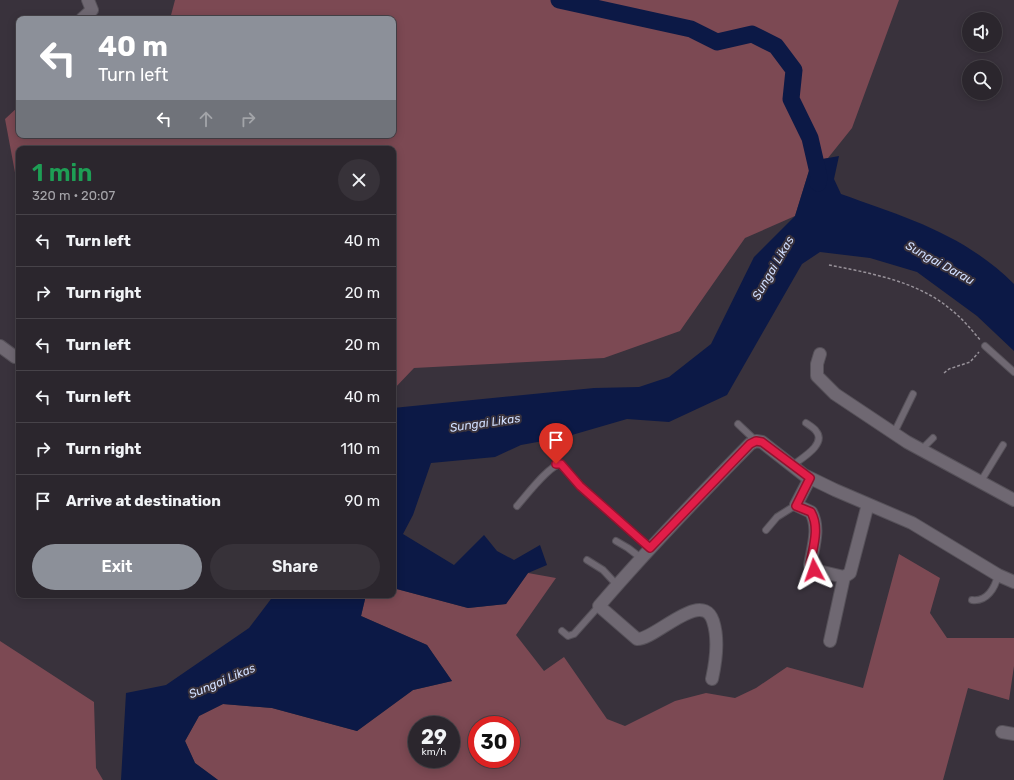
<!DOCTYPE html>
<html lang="en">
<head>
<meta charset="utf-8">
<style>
	body { margin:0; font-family:Rubik,sans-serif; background:#373239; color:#f1f3f6; height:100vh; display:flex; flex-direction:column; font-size:15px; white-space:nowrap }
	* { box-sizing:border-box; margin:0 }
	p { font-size:13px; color:#a6a5aa }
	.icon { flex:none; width:22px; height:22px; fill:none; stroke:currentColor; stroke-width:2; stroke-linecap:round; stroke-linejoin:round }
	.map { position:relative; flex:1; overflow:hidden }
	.side { position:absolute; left:16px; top:146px; width:380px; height:452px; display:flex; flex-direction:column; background:#2b262d; border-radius:8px; box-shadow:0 2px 10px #0003,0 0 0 1px #474349 }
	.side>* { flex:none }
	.top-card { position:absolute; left:16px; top:16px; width:380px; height:122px; border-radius:8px; box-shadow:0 2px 10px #0003,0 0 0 1px #474349; background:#8c9099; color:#fff; overflow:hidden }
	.controls { position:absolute; left:962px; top:12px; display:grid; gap:8px }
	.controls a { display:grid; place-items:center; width:40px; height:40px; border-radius:50%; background:#2b262d; box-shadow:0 2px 10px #0003,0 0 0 1px #474349; font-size:20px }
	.speed { position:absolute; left:408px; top:716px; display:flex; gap:8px; font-size:20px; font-weight:700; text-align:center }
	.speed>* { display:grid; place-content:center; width:52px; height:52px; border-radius:50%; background:#2b262d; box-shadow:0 2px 10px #0003,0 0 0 1px #474349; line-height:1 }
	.speed small { font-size:10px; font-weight:400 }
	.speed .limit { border:6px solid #d22; background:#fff; color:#111 }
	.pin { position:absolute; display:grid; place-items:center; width:34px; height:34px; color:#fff; margin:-41px -17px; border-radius:50% 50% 50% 0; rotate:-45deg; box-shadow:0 0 4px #0007 }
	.pin .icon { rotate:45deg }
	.me { position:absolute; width:44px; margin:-22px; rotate:356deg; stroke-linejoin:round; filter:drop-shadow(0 0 3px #0008) }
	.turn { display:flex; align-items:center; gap:14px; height:84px; padding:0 16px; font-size:18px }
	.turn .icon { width:52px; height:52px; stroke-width:2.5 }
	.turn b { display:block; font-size:28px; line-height:34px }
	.lanes { display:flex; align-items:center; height:38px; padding:0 16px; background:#0003; justify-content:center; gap:20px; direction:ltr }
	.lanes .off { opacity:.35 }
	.round { display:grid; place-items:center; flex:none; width:42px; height:42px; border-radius:21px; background:#373239 }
	.headline { display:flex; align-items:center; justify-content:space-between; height:68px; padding:0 16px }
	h1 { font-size:24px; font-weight:600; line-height:30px; color:#1e9e55 }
	.action { display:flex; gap:8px; margin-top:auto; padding:8px 16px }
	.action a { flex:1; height:46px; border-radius:24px; background:#8c9099; color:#fff; font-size:16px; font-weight:600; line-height:46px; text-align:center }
	.action a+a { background:#373239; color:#f1f3f6 }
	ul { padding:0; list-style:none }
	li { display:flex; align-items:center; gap:12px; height:52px; padding:0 16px; border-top:1px solid #474349 }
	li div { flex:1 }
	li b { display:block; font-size:15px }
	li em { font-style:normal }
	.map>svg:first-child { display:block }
</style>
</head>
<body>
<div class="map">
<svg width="1014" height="780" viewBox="0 0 1014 780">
	<rect width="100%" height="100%" fill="#39323c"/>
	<!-- green -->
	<path fill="#7c4953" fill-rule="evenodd" d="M 175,0 L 899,0 L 852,128 L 828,158 L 812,161 L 795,216 L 745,238 L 680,331 L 604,358 L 414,368 L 393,390 L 393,149 L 19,149 L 19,194 L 5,119 L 19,106 L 19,135 L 393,135 L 393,19 L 170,19 Z
		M 899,554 L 940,578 L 930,613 L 947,638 L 1014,638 L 1014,666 L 1009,700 L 968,688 L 943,780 L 218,780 L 195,763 L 185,741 L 199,716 L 223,704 L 272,708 L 357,731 L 413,690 L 452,681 L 427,645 L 361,616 L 366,595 L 393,595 L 393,588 L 468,608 L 506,604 L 528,573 L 556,578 L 516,635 L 544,671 L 564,657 L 607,719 L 625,726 L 675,701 L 706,693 L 735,698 L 756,688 L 787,667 L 863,688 ZM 417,725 L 451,725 L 451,759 L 417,759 ZM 477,725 L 511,725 L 511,759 L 477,759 Z
		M 0,641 L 94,702 L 96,768 L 103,780 L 0,780 Z"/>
	<!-- water -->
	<path fill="#0c1946" d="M 839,156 L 834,179 L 841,194 C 905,217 964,234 1014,284 L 1014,351 L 977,316 L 917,272 L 870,258 L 820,252 L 802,264 L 727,395 L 669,422 L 627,419 L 565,437 L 521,445 L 495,457 L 431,463 L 413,515 L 403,534 L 454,565 L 484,535 L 497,551 L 514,560 L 540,545 L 547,565 L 528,573 L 506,604 L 468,608 L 393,588 L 393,408 L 594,388 L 639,387 L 669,377 L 711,344 L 754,257 L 795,216 L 812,161 Z
		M 274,595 L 366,595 L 361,616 L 427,645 L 452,681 L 413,690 L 357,731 L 272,708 L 223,704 L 199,716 L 185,741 L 195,763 L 218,780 L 121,780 L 126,693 L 166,685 L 249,628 Z"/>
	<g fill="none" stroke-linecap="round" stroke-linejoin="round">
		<!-- river -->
		<path stroke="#0c1946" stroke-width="17" d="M 559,0 L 691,29 L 717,42 L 752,34 L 776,46 L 794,70 L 791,99 L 810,138 L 819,177 L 818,183"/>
		<defs>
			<path id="service" d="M 985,346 L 1014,372
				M 738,424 L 756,441
				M 894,433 L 913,394
				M 921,450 L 933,438
				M 793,465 C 802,458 827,444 816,431 C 814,428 809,425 806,423
				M 981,481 L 1003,445
				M 517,506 C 526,496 549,465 561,464 L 580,486 L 650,548
				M 766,530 L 777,517 L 796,505
				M 616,541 L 628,548 L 641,558
				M 587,560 L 603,570 L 617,585
				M 972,600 C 987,602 995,588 998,575
				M 562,631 L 568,636 L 574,634 L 599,606"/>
			<path id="minor" d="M 82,19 L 92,10 L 88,0
				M 0,346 L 15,357
				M 820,354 L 817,364 L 817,376 L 835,394 L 907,442 L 1014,500
				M 810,478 L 796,505 L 811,512 C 820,528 813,547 810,565 L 814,570 L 844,577 L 850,573 L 868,504
				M 830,641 L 844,577
				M 712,679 C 716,661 719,639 713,621 C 702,588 655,640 637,639 L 599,606 C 647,550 698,497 750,444 L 756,441 L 762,442 L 804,475 L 835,490 L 912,523 L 998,575 L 1014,582
				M 1002,732 L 1014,734"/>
		</defs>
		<!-- service casing -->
		<use href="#service" stroke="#565159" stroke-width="8"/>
		<!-- minor casing -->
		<use href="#minor" stroke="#565159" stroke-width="14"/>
		<!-- path -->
		<path stroke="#979199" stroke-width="1.5" stroke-dasharray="3 2" stroke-linecap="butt" d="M 829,265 C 870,273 916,281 949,308 C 961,317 971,329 981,341
			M 944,373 L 949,369 L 970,362 L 979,352"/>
		<!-- service -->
		<use href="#service" stroke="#6f6872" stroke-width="6"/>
		<!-- minor -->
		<use href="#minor" stroke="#6f6872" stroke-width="12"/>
	</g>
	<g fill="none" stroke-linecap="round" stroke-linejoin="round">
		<defs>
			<path id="route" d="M 556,464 L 561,464 L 580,486 L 650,548 L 750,444 L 756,441 L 762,442 L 810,478 L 796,506 L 811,512 C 820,528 813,547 810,565 L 814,570"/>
		</defs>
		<!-- route casing -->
		<use href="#route" stroke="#92132f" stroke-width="10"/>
		<!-- route -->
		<use href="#route" stroke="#e11d48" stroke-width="7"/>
	</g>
	<g text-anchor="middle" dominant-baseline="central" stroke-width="4" stroke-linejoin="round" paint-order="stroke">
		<!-- water labels -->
		<g font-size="12" font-style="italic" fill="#d0defe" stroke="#39323c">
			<text transform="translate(940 263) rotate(29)">Sungai Darau</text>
			<text transform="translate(773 268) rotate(-60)">Sungai Likas</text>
			<text transform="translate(485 423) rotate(-8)">Sungai Likas</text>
			<text transform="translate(222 681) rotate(-23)">Sungai Likas</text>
		</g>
	</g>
</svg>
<div class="controls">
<a><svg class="icon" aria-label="sound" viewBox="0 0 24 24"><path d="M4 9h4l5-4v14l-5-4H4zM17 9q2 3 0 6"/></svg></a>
<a><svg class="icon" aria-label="search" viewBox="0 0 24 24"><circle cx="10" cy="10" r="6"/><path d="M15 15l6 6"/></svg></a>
</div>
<div class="speed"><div>29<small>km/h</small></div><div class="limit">30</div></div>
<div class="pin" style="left:556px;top:464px;background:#d93025"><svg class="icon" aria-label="arrive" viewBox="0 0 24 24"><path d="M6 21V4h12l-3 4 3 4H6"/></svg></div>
<svg class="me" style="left:814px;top:570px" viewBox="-20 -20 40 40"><path d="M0-17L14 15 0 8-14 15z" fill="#e11d48" stroke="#fff" stroke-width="4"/></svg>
<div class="top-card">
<div class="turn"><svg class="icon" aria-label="left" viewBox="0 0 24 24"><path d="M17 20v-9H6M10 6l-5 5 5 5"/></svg><div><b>40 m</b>Turn left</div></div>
<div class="lanes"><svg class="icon" aria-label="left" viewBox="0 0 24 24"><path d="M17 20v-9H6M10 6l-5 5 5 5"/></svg><svg class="icon off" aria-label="ahead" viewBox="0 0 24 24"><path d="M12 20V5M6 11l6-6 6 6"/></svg><svg class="icon off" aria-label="right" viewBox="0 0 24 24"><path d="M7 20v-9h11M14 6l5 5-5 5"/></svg></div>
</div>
<section class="side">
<div class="headline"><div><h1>1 min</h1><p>320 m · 20:07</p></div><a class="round"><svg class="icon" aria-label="close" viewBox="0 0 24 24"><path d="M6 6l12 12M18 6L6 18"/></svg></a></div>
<ul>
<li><svg class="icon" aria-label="left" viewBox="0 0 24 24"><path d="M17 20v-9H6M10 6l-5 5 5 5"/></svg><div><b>Turn left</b></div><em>40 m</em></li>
<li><svg class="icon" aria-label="right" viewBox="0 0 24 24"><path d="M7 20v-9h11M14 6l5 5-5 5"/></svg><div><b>Turn right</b></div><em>20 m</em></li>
<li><svg class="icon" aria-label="left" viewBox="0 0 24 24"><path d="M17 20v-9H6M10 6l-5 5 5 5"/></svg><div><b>Turn left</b></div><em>20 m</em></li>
<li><svg class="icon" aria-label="left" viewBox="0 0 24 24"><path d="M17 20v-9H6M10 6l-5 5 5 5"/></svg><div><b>Turn left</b></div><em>40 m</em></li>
<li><svg class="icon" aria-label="right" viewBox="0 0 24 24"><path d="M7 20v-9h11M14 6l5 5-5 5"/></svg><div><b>Turn right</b></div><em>110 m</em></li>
<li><svg class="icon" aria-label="arrive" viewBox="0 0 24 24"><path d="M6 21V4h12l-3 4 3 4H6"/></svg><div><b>Arrive at destination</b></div><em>90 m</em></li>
</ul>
<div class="action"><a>Exit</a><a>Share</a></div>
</section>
</div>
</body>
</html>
